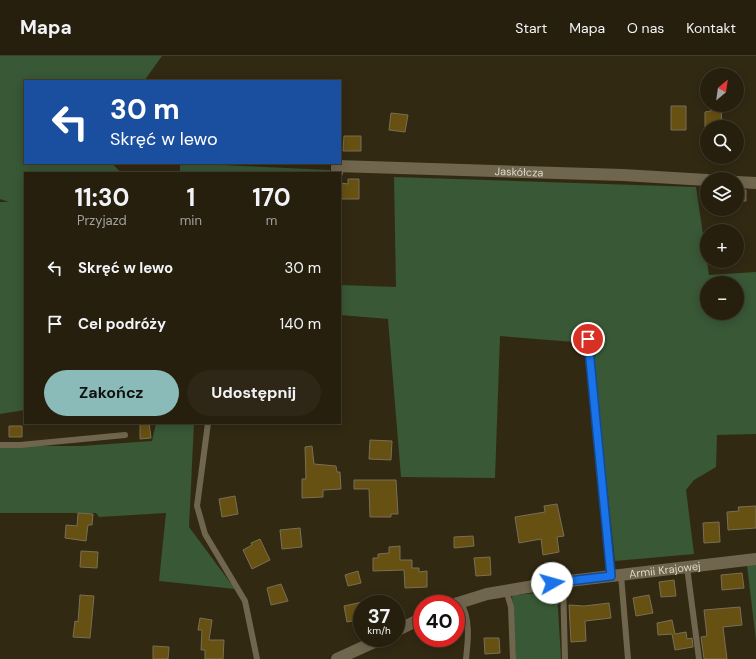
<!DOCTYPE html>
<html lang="pl">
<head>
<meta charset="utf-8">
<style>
	body { margin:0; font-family:"DM Sans",sans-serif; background:#2e2717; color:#f1f3f6; height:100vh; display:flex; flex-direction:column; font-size:15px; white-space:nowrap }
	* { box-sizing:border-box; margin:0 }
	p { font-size:13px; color:#a4a29e }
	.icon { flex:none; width:22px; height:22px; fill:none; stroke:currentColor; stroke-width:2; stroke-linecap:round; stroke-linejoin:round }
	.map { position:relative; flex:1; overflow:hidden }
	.details { position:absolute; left:24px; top:116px; width:317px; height:252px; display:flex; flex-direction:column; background:#261f0e; border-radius:0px; box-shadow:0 2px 10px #0003,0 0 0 1px #423d2e }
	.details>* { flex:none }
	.hud { position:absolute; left:24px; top:24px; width:317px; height:84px; border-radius:0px; box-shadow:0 2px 10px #0003,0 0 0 1px #423d2e; background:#1a4fa0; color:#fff; overflow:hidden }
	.needle { width:26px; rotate:29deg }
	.buttons { position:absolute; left:700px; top:12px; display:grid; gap:8px }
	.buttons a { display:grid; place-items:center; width:44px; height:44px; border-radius:50%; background:#261f0e; box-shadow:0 2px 10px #0003,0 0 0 1px #423d2e; font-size:20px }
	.speed { position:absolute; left:353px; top:539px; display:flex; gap:8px; font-size:20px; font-weight:700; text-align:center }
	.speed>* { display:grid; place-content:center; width:52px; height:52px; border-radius:50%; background:#261f0e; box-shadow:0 2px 10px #0003,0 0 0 1px #423d2e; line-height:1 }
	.speed small { font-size:10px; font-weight:400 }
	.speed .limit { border:6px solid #d22; background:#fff; color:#111 }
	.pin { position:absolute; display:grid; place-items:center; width:34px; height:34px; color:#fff; margin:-17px; border:2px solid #fff; border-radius:50%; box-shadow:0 1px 4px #0007 }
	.me { position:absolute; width:44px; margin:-22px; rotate:83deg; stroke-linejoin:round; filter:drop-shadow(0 0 3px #0008) }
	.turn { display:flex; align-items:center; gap:14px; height:84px; padding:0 20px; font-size:18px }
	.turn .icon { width:52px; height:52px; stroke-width:2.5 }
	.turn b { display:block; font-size:28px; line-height:34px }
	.eta { display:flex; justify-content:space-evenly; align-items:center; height:68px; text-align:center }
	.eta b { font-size:24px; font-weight:700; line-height:28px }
	.action { display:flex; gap:8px; margin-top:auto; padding:8px 20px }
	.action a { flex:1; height:46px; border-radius:24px; background:#8bbbb9; color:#111; font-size:16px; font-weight:700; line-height:46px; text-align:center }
	.action a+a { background:#2e2717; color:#f1f3f6 }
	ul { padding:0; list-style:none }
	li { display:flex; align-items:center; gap:12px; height:56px; padding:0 20px }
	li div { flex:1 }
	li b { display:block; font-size:15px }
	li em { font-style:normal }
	header { display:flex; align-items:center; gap:24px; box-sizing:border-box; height:56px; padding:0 20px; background:#261f0e; border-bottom:1px solid #423d2e }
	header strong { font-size:19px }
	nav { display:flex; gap:22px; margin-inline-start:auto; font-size:14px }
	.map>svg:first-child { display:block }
</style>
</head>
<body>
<header>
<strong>Mapa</strong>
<nav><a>Start</a><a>Mapa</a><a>O nas</a><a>Kontakt</a></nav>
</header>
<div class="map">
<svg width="756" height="603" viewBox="0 0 756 603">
	<rect width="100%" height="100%" fill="#322913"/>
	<!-- green -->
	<path fill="#385836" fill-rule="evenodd" d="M 0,0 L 162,0 L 144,25 L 25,25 L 25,107 L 112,107 L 121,117 L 25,117 L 25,354 L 0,358 L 0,146 L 9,146 L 0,143 Z
		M 180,107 L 330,114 L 330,117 L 180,117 Z
		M 394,121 L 696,131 L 709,219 L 756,216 L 756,378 L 717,379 L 716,411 L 694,424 L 686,434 L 694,498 L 615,505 L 592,291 L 574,286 L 500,280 L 495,422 L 401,421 L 388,263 L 340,259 L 340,229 L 396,231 ZM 707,227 L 737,227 L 737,257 L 707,257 Z
		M 156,367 L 194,367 L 189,471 L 235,533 L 159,525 L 166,457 L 99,461 L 96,457 L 0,457 L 0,390 L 81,390 L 152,385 Z
		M 747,509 L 756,509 L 756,585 Z
		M 557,536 L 561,603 L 516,603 L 512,539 Z"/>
	<!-- building -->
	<path fill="#665012" stroke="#796f56" d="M 711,49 L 721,49 L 722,71 L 705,71 L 705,56 L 711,55 Z
		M 671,50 L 686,50 L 686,74 L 671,74 Z
		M 391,57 L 408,59 L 405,76 L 389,74 Z
		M 344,80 L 361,80 L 361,95 L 343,95 Z
		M 348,123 L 359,123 L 359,143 L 341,143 L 341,127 L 348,128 Z
		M 737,134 L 746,134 L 746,145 L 737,145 Z
		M 140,367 L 149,367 L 151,382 L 140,383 Z
		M 9,370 L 22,370 L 22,381 L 9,381 Z
		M 370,384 L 392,385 L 391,404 L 369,403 Z
		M 312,390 L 314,408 L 336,410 L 337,416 L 340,416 L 341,433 L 323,434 L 323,441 L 302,442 L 302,423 L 306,423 L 305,391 Z
		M 354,424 L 396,424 L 398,458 L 391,458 L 391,461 L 370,461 L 369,433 L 354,433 Z
		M 235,440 L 238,458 L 222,461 L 219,443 Z
		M 557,448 L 564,480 L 557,481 L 559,496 L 543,499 L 541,483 L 519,487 L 515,461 L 545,456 L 544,450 Z
		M 756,450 L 756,472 L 728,474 L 727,456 L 739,455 L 738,451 Z
		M 78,457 L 93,458 L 92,469 L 88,469 L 86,485 L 65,482 L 66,469 L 77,470 Z
		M 719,466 L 720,486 L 704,487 L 703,467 Z
		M 300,472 L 302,491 L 282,493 L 280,474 Z
		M 473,480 L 474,490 L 454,492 L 454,481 Z
		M 260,483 L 270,504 L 252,513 L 243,494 L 252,489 L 251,487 Z
		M 400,490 L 400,504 L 412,504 L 412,512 L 419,512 L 419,516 L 427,515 L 427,531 L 405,532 L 404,514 L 373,515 L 373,502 L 378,502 L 378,498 L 389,497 L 389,491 Z
		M 81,495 L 98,496 L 97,512 L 80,511 Z
		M 490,501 L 491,519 L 476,520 L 474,502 Z
		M 358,515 L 361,527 L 348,530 L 345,519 Z
		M 742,517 L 744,532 L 722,534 L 721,519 Z
		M 674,524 L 676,540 L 661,541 L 659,526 Z
		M 281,528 L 288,545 L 271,549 L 267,532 Z
		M 80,539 L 94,540 L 90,582 L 73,581 L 75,565 L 78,566 Z
		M 649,539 L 653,557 L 636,560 L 633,542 Z
		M 362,546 L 362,563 L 347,566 L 344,550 Z
		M 609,547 L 611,562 L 585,565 L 586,585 L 571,586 L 569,549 L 584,550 Z
		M 740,551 L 742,569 L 723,571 L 727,603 L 704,603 L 701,581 L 707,580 L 704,554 Z
		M 200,562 L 212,564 L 209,584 L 224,584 L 223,603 L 205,603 L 205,594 L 201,594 L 202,574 L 198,574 Z
		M 672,564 L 675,578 L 686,576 L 687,583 L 692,582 L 693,591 L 675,594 L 672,578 L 658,579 L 657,567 Z
		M 484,582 L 499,582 L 500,597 L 485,598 Z
		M 153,590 L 169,591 L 168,603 L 153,603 Z"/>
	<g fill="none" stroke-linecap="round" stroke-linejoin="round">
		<!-- service -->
		<path stroke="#70664e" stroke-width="6" d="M 588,283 L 611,520
			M 208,367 L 197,450 L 205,478 L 245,545 L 257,603
			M 0,389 L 20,389 L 125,379
			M 687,511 L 699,603
			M 621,519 L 628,603
			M 563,526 L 565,603
			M 506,534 L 511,551 L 513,603
			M 460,546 C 471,562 468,585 466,603"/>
		<!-- minor -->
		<g stroke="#70664e" stroke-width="12">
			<path id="s1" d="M 337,117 L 337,110 L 623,119 L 707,124"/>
			<path d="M 737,126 L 756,127"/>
		</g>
		<!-- tertiary -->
		<g stroke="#70664e" stroke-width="12">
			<path id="s2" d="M 455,548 L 487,538 L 552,527 L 756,503"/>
			<path d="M 396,575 L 422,562"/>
			<path d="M 337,603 L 383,582"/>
		</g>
	</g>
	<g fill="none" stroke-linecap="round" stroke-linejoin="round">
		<defs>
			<path id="route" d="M 552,527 L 611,520 L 588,283"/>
		</defs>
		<!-- route casing -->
		<use href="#route" stroke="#114b97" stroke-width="10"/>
		<!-- route -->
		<use href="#route" stroke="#1a73e8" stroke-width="7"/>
	</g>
	<g text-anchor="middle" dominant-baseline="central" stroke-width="4" stroke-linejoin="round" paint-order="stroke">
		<!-- street labels -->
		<g font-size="11" fill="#ddd8ca" stroke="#322913">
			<text stroke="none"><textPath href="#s1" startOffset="189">Jaskółcza</textPath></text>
			<text stroke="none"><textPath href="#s2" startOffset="213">Armii Krajowej</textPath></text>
		</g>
	</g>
</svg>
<div class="buttons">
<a><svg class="needle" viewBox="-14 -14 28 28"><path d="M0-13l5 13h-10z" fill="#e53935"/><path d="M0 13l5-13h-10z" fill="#a4a29e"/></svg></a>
<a><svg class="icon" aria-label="search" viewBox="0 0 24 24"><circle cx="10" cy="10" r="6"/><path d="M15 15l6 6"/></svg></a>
<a><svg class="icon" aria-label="layers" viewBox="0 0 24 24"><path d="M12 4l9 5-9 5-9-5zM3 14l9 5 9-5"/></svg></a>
<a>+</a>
<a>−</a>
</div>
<div class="speed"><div>37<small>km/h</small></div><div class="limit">40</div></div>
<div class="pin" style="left:588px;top:283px;background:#d93025"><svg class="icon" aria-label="arrive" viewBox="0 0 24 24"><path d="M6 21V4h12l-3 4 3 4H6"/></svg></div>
<svg class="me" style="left:552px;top:527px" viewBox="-20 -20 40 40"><circle r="19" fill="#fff"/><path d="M0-13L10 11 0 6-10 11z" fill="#1a73e8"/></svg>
<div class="hud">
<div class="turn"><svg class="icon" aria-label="left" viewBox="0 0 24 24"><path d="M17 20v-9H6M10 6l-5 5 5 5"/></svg><div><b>30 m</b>Skręć w lewo</div></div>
</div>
<section class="details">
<div class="eta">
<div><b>11:30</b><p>Przyjazd</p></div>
<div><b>1</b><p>min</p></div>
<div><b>170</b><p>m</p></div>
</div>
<ul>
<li><svg class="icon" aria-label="left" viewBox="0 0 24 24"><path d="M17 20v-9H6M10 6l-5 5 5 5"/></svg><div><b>Skręć w lewo</b></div><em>30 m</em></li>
<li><svg class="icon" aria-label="arrive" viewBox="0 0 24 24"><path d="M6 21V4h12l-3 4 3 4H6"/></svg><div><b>Cel podróży</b></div><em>140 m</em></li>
</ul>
<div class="action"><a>Zakończ</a><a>Udostępnij</a></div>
</section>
</div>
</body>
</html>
